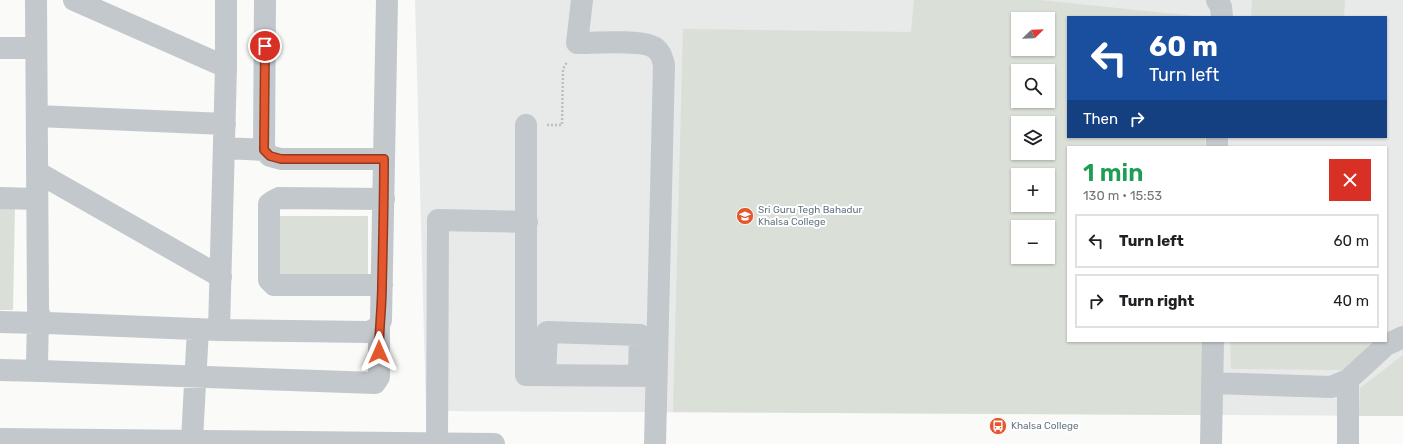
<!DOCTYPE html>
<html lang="en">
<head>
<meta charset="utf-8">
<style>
	body { margin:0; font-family:Rubik,sans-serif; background:#f6f6f6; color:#202124; height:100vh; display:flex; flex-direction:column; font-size:15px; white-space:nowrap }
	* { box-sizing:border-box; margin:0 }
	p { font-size:13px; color:#757577 }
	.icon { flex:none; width:22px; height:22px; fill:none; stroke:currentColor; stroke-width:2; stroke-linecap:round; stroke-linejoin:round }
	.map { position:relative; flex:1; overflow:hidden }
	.sheet { position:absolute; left:1067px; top:146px; width:320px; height:196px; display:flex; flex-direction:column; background:#fff; border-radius:0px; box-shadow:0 1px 3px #0004 }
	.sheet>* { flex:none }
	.guide { position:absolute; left:1067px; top:16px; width:320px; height:122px; border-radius:0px; box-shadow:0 1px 3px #0004; background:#1a4fa0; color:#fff; overflow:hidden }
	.needle { width:26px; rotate:67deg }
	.buttons { position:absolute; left:1011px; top:12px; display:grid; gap:8px }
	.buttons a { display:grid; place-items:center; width:44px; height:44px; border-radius:0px; background:#fff; box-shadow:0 1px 3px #0004; font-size:20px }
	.pin { position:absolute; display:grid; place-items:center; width:34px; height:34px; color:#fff; margin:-17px; border:2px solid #fff; border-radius:50%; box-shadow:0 1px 4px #0007 }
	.me { position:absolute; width:44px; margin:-22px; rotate:0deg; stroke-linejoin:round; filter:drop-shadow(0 0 3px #0008) }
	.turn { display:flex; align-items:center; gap:14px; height:84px; padding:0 16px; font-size:18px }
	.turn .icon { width:52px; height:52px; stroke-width:2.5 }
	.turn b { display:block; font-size:28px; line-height:34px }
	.then { display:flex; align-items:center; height:38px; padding:0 16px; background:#0003; gap:8px; font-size:15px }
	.round { display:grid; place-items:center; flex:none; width:42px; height:42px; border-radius:0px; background:#f6f6f6 }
	.summary { display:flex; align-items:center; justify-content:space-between; height:68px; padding:0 16px }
	h1 { font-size:24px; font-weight:600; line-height:30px; color:#1e9e55 }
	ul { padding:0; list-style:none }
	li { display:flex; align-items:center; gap:12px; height:54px; margin:0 8px 6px; padding:0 8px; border:2px solid #e0e0e0; border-radius:0px }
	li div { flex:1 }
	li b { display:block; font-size:15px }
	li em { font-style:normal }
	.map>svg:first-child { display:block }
</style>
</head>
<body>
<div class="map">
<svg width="1403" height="444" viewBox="0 0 1403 444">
	<rect width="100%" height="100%" fill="#fafaf8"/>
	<!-- built -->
	<path fill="#e8e9e9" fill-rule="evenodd" d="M 415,0 L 1403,0 L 1403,416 L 426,411 ZM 1068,17 L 1386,17 L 1386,137 L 1068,137 ZM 1018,19 L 1048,19 L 1048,49 L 1018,49 ZM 1018,71 L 1048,71 L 1048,101 L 1018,101 ZM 1018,123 L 1048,123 L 1048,153 L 1018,153 ZM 1068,147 L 1386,147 L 1386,341 L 1068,341 ZM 1018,175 L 1048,175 L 1048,205 L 1018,205 ZM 1018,227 L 1048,227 L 1048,257 L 1018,257 Z"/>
	<!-- green -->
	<path fill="#dadfd7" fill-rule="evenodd" d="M 914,0 L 1040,0 L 1204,17 L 1068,17 L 1068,137 L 1205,137 L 1205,147 L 1068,147 L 1068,341 L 1204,341 L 1203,415 L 673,412 L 683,29 L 911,32 ZM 1018,19 L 1048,19 L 1048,49 L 1018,49 ZM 1018,71 L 1048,71 L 1048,101 L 1018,101 ZM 1018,123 L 1048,123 L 1048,153 L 1018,153 ZM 1018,175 L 1048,175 L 1048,205 L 1018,205 ZM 1018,227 L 1048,227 L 1048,257 L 1018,257 Z
		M 1252,0 L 1345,0 L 1344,17 L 1251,17 Z
		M 0,205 L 15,206 L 13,310 L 0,310 Z
		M 279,216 L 368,216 L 368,277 L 279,278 Z
		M 1230,341 L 1379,341 L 1345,370 L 1231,369 Z
		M 1403,355 L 1403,416 L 1359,416 L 1360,388 Z"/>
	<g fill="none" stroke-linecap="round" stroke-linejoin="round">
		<!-- path -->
		<path stroke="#bbbfc2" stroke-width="2.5" stroke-dasharray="2 2" stroke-linecap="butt" d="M 547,125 L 562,125 L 563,69 L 567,62"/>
		<!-- minor -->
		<path stroke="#c3c8cc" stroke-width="22" d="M 36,0 L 38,306 C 38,315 40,319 48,323 L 219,330 L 368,332 C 376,329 379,327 381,320 L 387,0
			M 74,0 L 226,67
			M 265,0 L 264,150 L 270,156 L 281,159 L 384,159
			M 582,0 L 577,43 C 594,43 637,40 651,46 C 660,49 662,57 664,65 L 655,444
			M 1217,0 L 1221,7 L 1222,17
			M 0,48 L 36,48
			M 37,116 L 225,124
			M 526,125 L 526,375 L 656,376
			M 1217,147 L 1217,137
			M 224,148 L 264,150
			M 37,172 L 221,277
			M 0,198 L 37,199
			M 382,285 L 274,285 L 269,280 L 269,204 L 273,201 L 279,198 L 384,199
			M 38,314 L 37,365 L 41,371 L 375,383 L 379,377 L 379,327
			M 0,322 L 38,323
			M 219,330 L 226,67 L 226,0
			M 0,370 L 41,371
			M 545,375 L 547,332 L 640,335 L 639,376
			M 1348,380 L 1348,444
			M 1212,383 L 1331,387 L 1348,380 L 1386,345 L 1403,337
			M 192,440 L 198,329
			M 437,443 L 438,220 L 527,222
			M 1211,444 L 1213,341"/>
		<!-- tertiary -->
		<path stroke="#c3c8cc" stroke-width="22" d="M 0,439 L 494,444"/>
	</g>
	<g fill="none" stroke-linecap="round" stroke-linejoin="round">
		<defs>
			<path id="route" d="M 265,46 L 264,150 L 270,156 L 281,159 L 384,159 C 384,201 383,243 382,285 C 382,307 379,329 379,352"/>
		</defs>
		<!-- route casing -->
		<use href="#route" stroke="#94391e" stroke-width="10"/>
		<!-- route -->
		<use href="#route" stroke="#e4572e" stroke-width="7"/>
	</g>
	<!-- icons -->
	<defs>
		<symbol id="university-disc" viewBox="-11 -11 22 22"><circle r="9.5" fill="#e4572e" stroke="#fff"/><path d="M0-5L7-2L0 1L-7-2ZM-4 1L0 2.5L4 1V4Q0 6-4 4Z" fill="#fff"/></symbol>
		<symbol id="bus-disc" viewBox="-11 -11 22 22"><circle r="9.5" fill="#e4572e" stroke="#fff"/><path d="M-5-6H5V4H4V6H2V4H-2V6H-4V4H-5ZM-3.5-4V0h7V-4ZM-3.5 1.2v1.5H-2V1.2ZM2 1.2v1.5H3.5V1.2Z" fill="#fff"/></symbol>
	</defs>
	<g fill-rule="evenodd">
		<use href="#university-disc" x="735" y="206" width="20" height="20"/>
		<use href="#bus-disc" x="988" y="416" width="20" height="20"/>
	</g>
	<g text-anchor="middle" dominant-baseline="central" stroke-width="4" stroke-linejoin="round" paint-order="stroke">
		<!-- poi labels -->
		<g font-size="10" fill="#657683" stroke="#fff" text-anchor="start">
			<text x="758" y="210">Sri Guru Tegh Bahadur<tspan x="758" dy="12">Khalsa College</tspan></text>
			<text x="1011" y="426">Khalsa College</text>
		</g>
	</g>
</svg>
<div class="buttons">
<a><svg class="needle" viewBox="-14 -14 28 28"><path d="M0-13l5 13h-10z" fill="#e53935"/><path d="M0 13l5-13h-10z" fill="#757577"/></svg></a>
<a><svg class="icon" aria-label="search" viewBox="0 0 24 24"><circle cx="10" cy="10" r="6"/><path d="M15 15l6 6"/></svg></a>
<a><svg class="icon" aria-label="layers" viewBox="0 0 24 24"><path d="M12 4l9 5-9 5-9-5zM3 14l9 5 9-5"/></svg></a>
<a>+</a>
<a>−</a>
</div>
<div class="pin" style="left:265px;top:46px;background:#d93025"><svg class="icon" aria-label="arrive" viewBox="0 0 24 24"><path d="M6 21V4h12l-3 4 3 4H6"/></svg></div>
<svg class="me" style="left:379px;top:352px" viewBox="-20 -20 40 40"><path d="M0-17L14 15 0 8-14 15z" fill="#e4572e" stroke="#fff" stroke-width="4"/></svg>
<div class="guide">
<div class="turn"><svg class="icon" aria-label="left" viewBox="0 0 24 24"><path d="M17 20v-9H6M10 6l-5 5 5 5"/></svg><div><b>60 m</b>Turn left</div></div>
<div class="then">Then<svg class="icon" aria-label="right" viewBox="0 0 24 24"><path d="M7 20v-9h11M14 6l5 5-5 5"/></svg></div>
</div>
<section class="sheet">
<div class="summary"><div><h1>1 min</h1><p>130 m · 15:53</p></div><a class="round" style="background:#d93025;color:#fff"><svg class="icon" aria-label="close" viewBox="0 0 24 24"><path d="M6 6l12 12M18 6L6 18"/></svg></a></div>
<ul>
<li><svg class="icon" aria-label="left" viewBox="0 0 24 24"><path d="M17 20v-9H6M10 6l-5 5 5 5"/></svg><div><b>Turn left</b></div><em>60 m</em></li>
<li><svg class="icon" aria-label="right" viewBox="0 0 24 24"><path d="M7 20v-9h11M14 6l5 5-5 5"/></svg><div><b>Turn right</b></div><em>40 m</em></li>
</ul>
</section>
</div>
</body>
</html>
